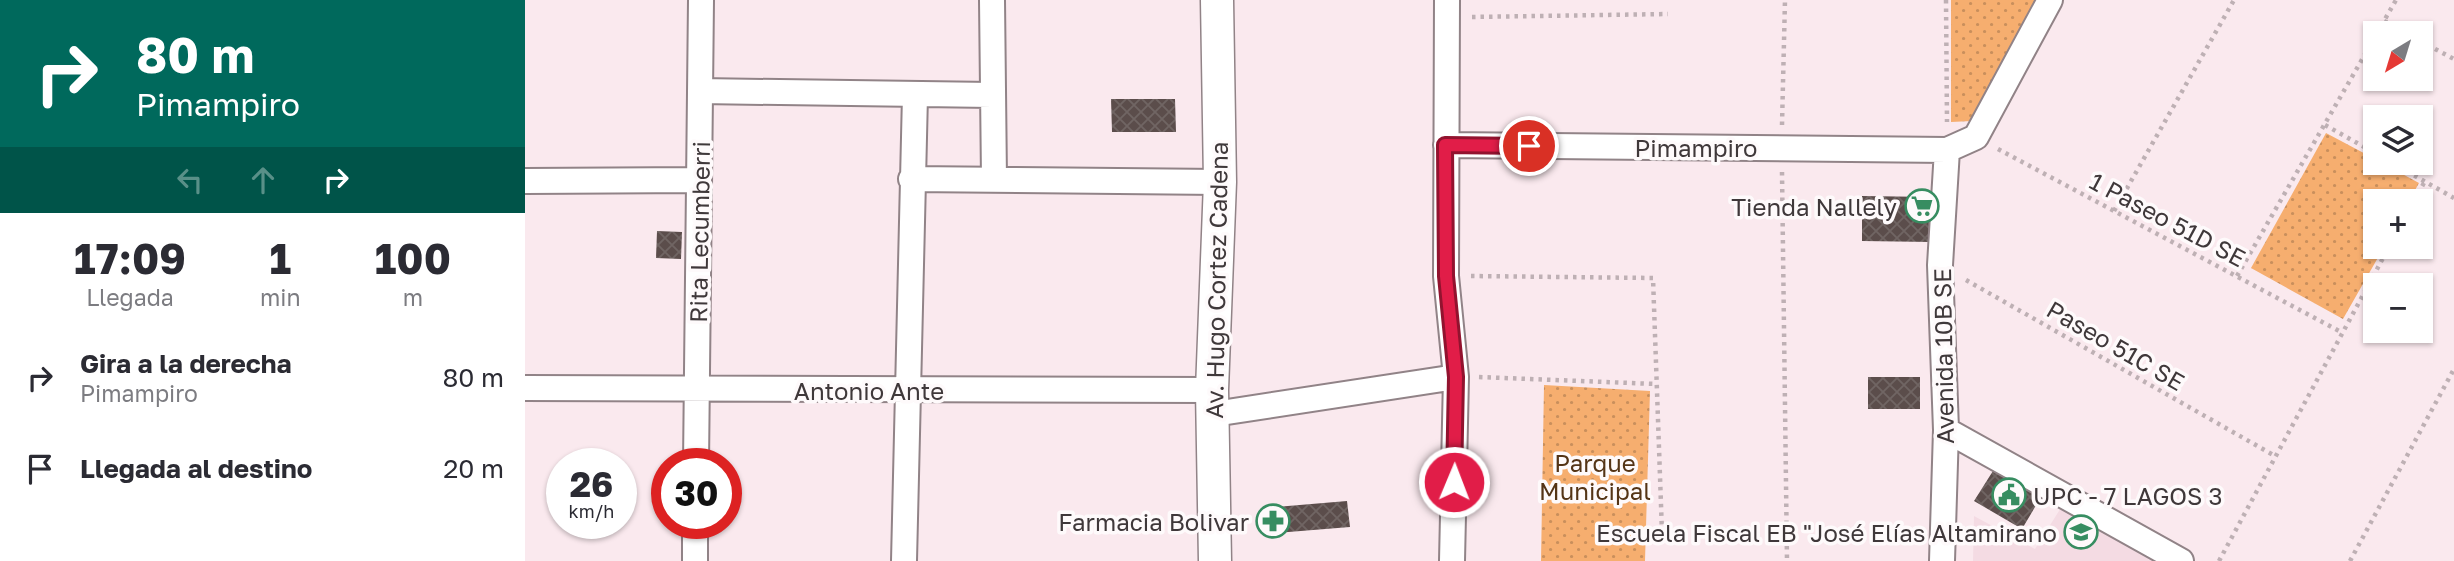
<!DOCTYPE html>
<html lang="es">
<head>
<meta charset="utf-8">
<style>
	body { margin:0; font-family:"Golos Text",sans-serif; background:#f2f2f3; color:#2b2b33; height:100vh; display:flex; flex-direction:column; font-size:26px; white-space:nowrap }
	* { box-sizing:border-box; margin:0 }
	p { font-size:23px; color:#7c7c81 }
	.icon { flex:none; width:38px; height:38px; fill:none; stroke:currentColor; stroke-width:2; stroke-linecap:round; stroke-linejoin:round }
	.map { position:relative; flex:1; overflow:hidden }
	.panel { display:flex; flex-direction:column; background:#fff; width:525px }
	.panel>* { flex:none }
	.banner { background:#00695c; color:#fff; overflow:hidden }
	.needle { width:46px; rotate:218deg }
	.controls { position:absolute; left:1838px; top:21px; display:grid; gap:14px }
	.controls a { display:grid; place-items:center; width:70px; height:70px; border-radius:0px; background:#fff; box-shadow:0 2px 5px #0004; font-size:35px }
	.speed { position:absolute; left:21px; top:448px; display:flex; gap:14px; font-size:35px; font-weight:700; text-align:center }
	.speed>* { display:grid; place-content:center; width:91px; height:91px; border-radius:50%; background:#fff; box-shadow:0 2px 5px #0004; line-height:1 }
	.speed small { font-size:18px; font-weight:400 }
	.speed .limit { border:10px solid #d22; background:#fff; color:#111 }
	.pin { position:absolute; display:grid; place-items:center; width:60px; height:60px; color:#fff; margin:-30px; border:4px solid #fff; border-radius:50%; box-shadow:0 2px 7px #0007 }
	.me { position:absolute; width:77px; margin:-38px; rotate:1deg; stroke-linejoin:round; filter:drop-shadow(0 0 5px #0008) }
	.turn { display:flex; align-items:center; gap:24px; height:147px; padding:0 21px; font-size:32px }
	.turn .icon { width:91px; height:91px; stroke-width:2.5 }
	.turn b { display:block; font-size:49px; line-height:60px }
	.lanes { display:flex; align-items:center; height:66px; padding:0 21px; background:#0003; justify-content:center; gap:35px; direction:ltr }
	.lanes .off { opacity:.35 }
	.eta { display:flex; justify-content:space-evenly; align-items:center; height:119px; text-align:center }
	.eta b { font-size:42px; font-weight:700; line-height:49px }
	ul { padding:0; list-style:none }
	li { display:flex; align-items:center; gap:21px; height:91px; padding:0 21px }
	li div { flex:1 }
	li b { display:block; font-size:26px }
	li em { font-style:normal }
	main { display:flex; flex:1; min-height:0 }
	.map>svg:first-child { display:block }
</style>
</head>
<body>
<main>
<section class="panel">
<div class="banner">
<div class="turn"><svg class="icon" aria-label="right" viewBox="0 0 24 24"><path d="M7 20v-9h11M14 6l5 5-5 5"/></svg><div><b>80 m</b>Pimampiro</div></div>
<div class="lanes"><svg class="icon off" aria-label="left" viewBox="0 0 24 24"><path d="M17 20v-9H6M10 6l-5 5 5 5"/></svg><svg class="icon off" aria-label="ahead" viewBox="0 0 24 24"><path d="M12 20V5M6 11l6-6 6 6"/></svg><svg class="icon" aria-label="right" viewBox="0 0 24 24"><path d="M7 20v-9h11M14 6l5 5-5 5"/></svg></div>
</div>
<div class="eta">
<div><b>17:09</b><p>Llegada</p></div>
<div><b>1</b><p>min</p></div>
<div><b>100</b><p>m</p></div>
</div>
<ul>
<li><svg class="icon" aria-label="right" viewBox="0 0 24 24"><path d="M7 20v-9h11M14 6l5 5-5 5"/></svg><div><b>Gira a la derecha</b><p>Pimampiro</p></div><em>80 m</em></li>
<li><svg class="icon" aria-label="arrive" viewBox="0 0 24 24"><path d="M6 21V4h12l-3 4 3 4H6"/></svg><div><b>Llegada al destino</b></div><em>20 m</em></li>
</ul>
</section>
<div class="map">
<svg width="1929" height="561" viewBox="0 0 1929 561">
	<defs>
		<pattern id="park-dots" width="8" height="8" patternUnits="userSpaceOnUse" patternTransform="scale(1.75)"><rect width="8" height="8" fill="#f6ae6f"/><path d="M2 2h.1M6 6h.1" fill="none" stroke="#c98f5c" stroke-width="1.8" stroke-linecap="round"/></pattern>
		<pattern id="building-cross-hatch" width="8" height="8" patternUnits="userSpaceOnUse" patternTransform="scale(1.75)"><rect width="8" height="8" fill="#5b4d4b"/><path d="M0 0l8 8M0 8l8-8" fill="none" stroke="#706563"/></pattern>
	</defs>
	<rect width="100%" height="100%" fill="#fae9ee"/>
	<!-- built -->
	<path fill="#f4dbe3" d="M 1539,503 L 1642,561 L 1448,561 L 1449,516 L 1510,549 Z"/>
	<!-- park -->
	<path fill="url(#park-dots)" d="M 1426,0 L 1517,0 L 1447,121 L 1426,122 Z
		M 1801,133 L 1850,159 L 1850,163 L 1857,163 L 1894,183 L 1884,201 L 1850,201 L 1850,247 L 1859,247 L 1818,319 L 1726,268 Z
		M 1019,385 L 1125,391 L 1120,561 L 1016,561 Z"/>
	<!-- building -->
	<path fill="url(#building-cross-hatch)" d="M 586,99 L 650,99 L 651,132 L 587,132 Z
		M 1337,196 L 1407,197 L 1406,242 L 1337,241 Z
		M 132,231 L 157,232 L 156,259 L 131,258 Z
		M 1343,377 L 1395,377 L 1395,409 L 1343,409 Z
		M 1473,463 L 1520,490 L 1497,529 L 1449,501 Z
		M 822,501 L 825,527 L 740,534 L 738,508 Z"/>
	<g fill="none" stroke-linecap="round" stroke-linejoin="round">
		<defs>
			<path id="minor" d="M 467,0 L 469,179
				M 922,0 L 921,276 L 931,377 L 927,561
				M 175,91 L 467,95
				M 921,145 L 1422,150 L 1451,137 L 1525,0
				M 386,179 L 695,182
				M 0,181 L 174,180
				M 0,388 L 687,390
				M 689,414 L 931,377
				M 1421,430 L 1656,561
				M 171,464 L 176,0
				M 170,561 L 170,523
				M 379,561 L 390,95
				M 1417,561 L 1421,430 L 1415,265 L 1422,150"/>
			<path id="tertiary" d="M 690,561 L 687,390 L 695,182 L 692,0"/>
		</defs>
		<!-- minor casing -->
		<use href="#minor" stroke="#918387" stroke-width="28"/>
		<!-- tertiary casing -->
		<use href="#tertiary" stroke="#918387" stroke-width="35"/>
		<!-- path -->
		<path stroke="#beb0b4" stroke-width="4.5" stroke-dasharray="3.5 5" stroke-linecap="butt" d="M 1421,0 L 1422,122
			M 947,17 L 1143,14
			M 1859,21 L 1882,33
			M 1852,33 L 1871,0
			M 1895,41 L 1929,59
			M 1257,125 L 1260,0
			M 1800,125 L 1850,153
			M 1473,149 L 1818,333
			M 1867,163 L 1929,198
			M 1257,172 L 1262,561
			M 1889,201 L 1900,181
			M 1589,211 L 1709,0
			M 946,276 L 1128,278 L 1137,533
			M 1712,276 L 1850,37
			M 1441,280 L 1750,456
			M 954,377 L 1131,384
			M 1694,561 L 1864,247
			M 1825,561 L 1929,369"/>
		<!-- minor -->
		<use href="#minor" stroke="#fff" stroke-width="24"/>
		<!-- tertiary -->
		<use href="#tertiary" stroke="#fff" stroke-width="32"/>
	</g>
	<g fill="none" stroke-linecap="round" stroke-linejoin="round">
		<defs>
			<path id="route" d="M 929,482 L 931,377 L 921,276 L 920,145 L 1004,146"/>
		</defs>
		<!-- route casing -->
		<use href="#route" stroke="#92132f" stroke-width="18"/>
		<!-- route -->
		<use href="#route" stroke="#e11d48" stroke-width="12"/>
	</g>
	<!-- icons -->
	<defs>
		<symbol id="supermarket-ring" viewBox="-11 -11 22 22"><circle r="9.5" fill="#fefafb" stroke="#378d61" stroke-width="1.5"/><path d="M-6-5.5h2.5l.6 2H6L4.5 2H-2.5L-4.4-4H-6ZM-1.5 3.2a1.3 1.3 0 1 0 .1 0ZM3 3.2a1.3 1.3 0 1 0 .1 0Z" fill="#378d61"/></symbol>
		<symbol id="civic-ring" viewBox="-11 -11 22 22"><circle r="9.5" fill="#fefafb" stroke="#378d61" stroke-width="1.5"/><path d="M-.6-6.5H3V-4.5H.6V-3L4-1V1h2V6H-6V1h2V-1L-.6-3ZM-1.2 2.5V6h2.4V2.5Z" fill="#378d61"/></symbol>
		<symbol id="pharmacy-ring" viewBox="-11 -11 22 22"><circle r="9.5" fill="#fefafb" stroke="#378d61" stroke-width="1.5"/><path d="M-2-6h4v4h4v4h-4v4h-4v-4h-4v-4h4Z" fill="#378d61"/></symbol>
		<symbol id="school-ring" viewBox="-11 -11 22 22"><circle r="9.5" fill="#fefafb" stroke="#378d61" stroke-width="1.5"/><path d="M0-5L7-2L0 1L-7-2ZM-4 1L0 2.5L4 1V4Q0 6-4 4Z" fill="#378d61"/></symbol>
	</defs>
	<g fill-rule="evenodd">
		<use href="#supermarket-ring" x="1378" y="187" width="38" height="38"/>
		<use href="#civic-ring" x="1465" y="476" width="38" height="38"/>
		<use href="#pharmacy-ring" x="729" y="502" width="38" height="38"/>
		<use href="#school-ring" x="1537" y="513" width="38" height="38"/>
	</g>
	<g text-anchor="middle" dominant-baseline="central" stroke-width="7" stroke-linejoin="round" paint-order="stroke">
		<!-- street labels -->
		<g font-size="24" fill="#3f383a" stroke="#fefafb">
			<text x="1171" y="147">Pimampiro</text>
			<text transform="translate(1643 219) rotate(28)">1 Paseo 51D SE</text>
			<text transform="translate(174 232) rotate(-89)">Rita Lecumberri</text>
			<text transform="translate(691 280) rotate(-89)">Av. Hugo Cortez Cadena</text>
			<text transform="translate(1591 345) rotate(30)">Paseo 51C SE</text>
			<text transform="translate(1418 356) rotate(-91)">Avenida 10B SE</text>
			<text x="344" y="390">Antonio Ante</text>
		</g>
		<!-- poi labels -->
		<g font-size="24" fill="#3f383a" stroke="#fefafb" text-anchor="end">
			<text x="1372" y="206">Tienda Nallely</text>
			<text x="1508" y="495" text-anchor="start">UPC - 7 LAGOS 3</text>
			<text x="724" y="521">Farmacia Bolivar</text>
			<text x="1532" y="532">Escuela Fiscal EB "José Elías Altamirano</text>
		</g>
		<!-- park labels -->
		<g font-size="24" fill="#543416" stroke="#fefafb">
			<text x="1070" y="462">Parque<tspan x="1070" dy="28">Municipal</tspan></text>
		</g>
	</g>
</svg>
<div class="controls">
<a><svg class="needle" viewBox="-14 -14 28 28"><path d="M0-13l5 13h-10z" fill="#e53935"/><path d="M0 13l5-13h-10z" fill="#7c7c81"/></svg></a>
<a><svg class="icon" aria-label="layers" viewBox="0 0 24 24"><path d="M12 4l9 5-9 5-9-5zM3 14l9 5 9-5"/></svg></a>
<a>+</a>
<a>−</a>
</div>
<div class="speed"><div>26<small>km/h</small></div><div class="limit">30</div></div>
<div class="pin" style="left:1004px;top:146px;background:#d93025"><svg class="icon" aria-label="arrive" viewBox="0 0 24 24"><path d="M6 21V4h12l-3 4 3 4H6"/></svg></div>
<svg class="me" style="left:929px;top:482px" viewBox="-20 -20 40 40"><circle r="17" fill="#e11d48" stroke="#fff" stroke-width="3"/><path d="M0-11L8 9 0 5-8 9z" fill="#fff"/></svg>
</div>
</main>
</body>
</html>
